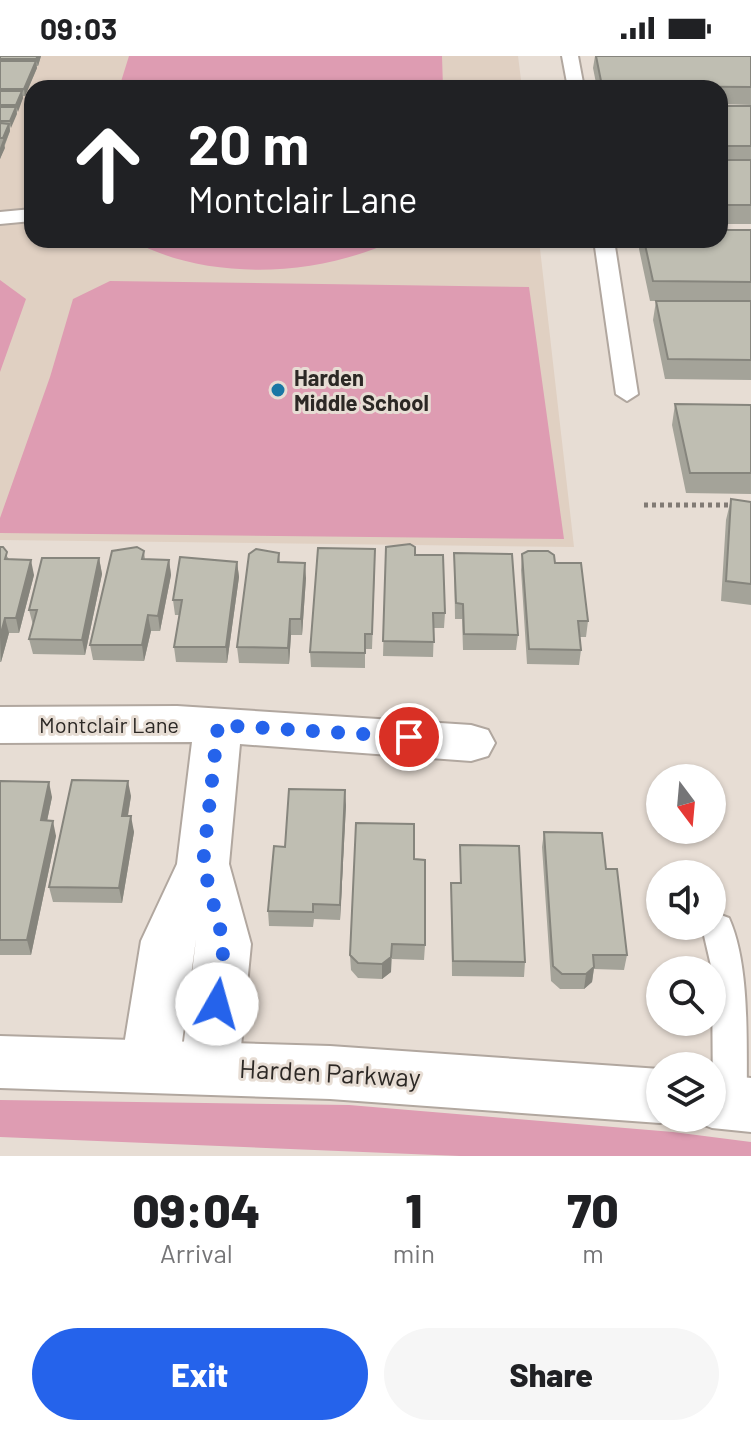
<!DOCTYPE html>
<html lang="en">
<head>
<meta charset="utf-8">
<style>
	body { margin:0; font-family:Barlow,sans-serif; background:#f6f6f6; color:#202124; height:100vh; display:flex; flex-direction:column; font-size:30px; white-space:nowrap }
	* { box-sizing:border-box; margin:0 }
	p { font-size:26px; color:#757577 }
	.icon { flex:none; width:44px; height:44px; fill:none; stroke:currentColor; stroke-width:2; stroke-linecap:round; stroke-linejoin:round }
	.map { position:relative; height:1100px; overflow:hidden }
	.sheet { display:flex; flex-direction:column; background:#fff; flex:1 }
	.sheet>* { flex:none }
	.hud { position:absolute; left:24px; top:24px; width:704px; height:168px; border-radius:24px; box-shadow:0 2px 6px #0004; background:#202124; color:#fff; overflow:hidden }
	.needle { width:52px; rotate:164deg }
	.fabs { position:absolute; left:646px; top:708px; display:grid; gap:16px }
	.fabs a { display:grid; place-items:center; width:80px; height:80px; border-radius:50%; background:#fff; box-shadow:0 2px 6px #0004; font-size:40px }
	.pin { position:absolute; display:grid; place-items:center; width:68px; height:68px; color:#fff; margin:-34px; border:4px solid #fff; border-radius:50%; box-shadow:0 2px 8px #0007 }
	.me { position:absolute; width:88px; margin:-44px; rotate:7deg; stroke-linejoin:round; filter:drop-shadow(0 0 6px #0008) }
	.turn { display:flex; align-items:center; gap:28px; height:168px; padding:0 32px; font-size:36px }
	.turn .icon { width:104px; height:104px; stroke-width:2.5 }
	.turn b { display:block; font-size:56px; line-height:68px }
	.eta { display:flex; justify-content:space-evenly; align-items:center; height:136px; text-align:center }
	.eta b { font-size:48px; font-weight:800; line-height:56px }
	.cta { display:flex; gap:16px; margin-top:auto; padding:16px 32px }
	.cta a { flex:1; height:92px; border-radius:48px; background:#2563eb; color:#fff; font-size:32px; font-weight:800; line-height:92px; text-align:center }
	.cta a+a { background:#f6f6f6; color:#202124 }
	.status { display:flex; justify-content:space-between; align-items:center; height:56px; padding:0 40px; background:#fff; direction:ltr }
	.status svg { height:22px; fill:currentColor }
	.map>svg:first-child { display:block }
</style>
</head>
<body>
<div class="status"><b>09:03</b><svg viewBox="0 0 49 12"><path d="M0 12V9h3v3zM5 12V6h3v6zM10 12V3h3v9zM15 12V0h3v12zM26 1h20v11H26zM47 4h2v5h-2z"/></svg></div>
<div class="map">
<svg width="751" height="1100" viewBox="0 0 751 1100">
	<rect width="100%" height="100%" fill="#e7ddd4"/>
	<!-- built -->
	<path fill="#e0d0c2" d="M 0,0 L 518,0 L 522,32 L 32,32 L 32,184 L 539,184 L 574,491 L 0,484 Z"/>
	<!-- green -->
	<path fill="#de9cb2" d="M 129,0 L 442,0 L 443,32 L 119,32 Z
		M 131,184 L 395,184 C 318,221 207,226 131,184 Z
		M 0,224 L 26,243 L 0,316 Z
		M 110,225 L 529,231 L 564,483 L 0,477 L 0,462 L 50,321 L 73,243 Z
		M 0,1044 L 349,1049 L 673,1076 L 751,1086 L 751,1100 L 460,1100 L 0,1081 Z"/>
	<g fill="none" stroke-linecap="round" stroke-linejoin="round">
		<defs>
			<path id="lane" d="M 562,0 L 578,0 L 584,32 L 568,32 Z
				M 32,153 L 32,165 L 0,168 L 0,156 Z
				M 594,184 L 614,184 L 638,338 L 627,345 L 616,338 Z
				M 718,858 L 729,862 C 751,911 746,992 747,1047 L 742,1058 L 730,1063 L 718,1058 L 713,1047 L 712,914 L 702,871 L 712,870 L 712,860 Z"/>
			<path id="street" d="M 177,650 L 471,669 L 488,674 L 495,687 L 488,700 L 471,705 L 240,688 L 229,808 L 251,888 L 239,1011 L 230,1030 L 210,1037 L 190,1030 L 181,1011 L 196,883 L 179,1008 L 170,1027 L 150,1034 L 130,1027 L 121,1008 L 141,885 L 177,808 L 192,686 L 0,687 L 0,651 Z"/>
			<path id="secondary" d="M 0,980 L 330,990 L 660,1013 L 660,1062 L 674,1062 L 660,1067 L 330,1043 L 0,1032 Z
				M 712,1018 L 751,1022 L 751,1076 L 712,1072 L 691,1064 L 712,1062 Z"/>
		</defs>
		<!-- lane casing -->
		<use href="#lane" stroke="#b1a79f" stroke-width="4"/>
		<!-- street casing -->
		<use href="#street" stroke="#b1a79f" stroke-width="4"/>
		<!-- secondary casing -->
		<use href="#secondary" stroke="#b1a79f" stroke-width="4"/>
		<!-- path -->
		<path stroke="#817a74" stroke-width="5" stroke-dasharray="4 4" stroke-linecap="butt" d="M 644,449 L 734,449"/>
		<!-- lane -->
		<use href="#lane" fill="#fff" fill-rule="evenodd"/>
		<!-- street -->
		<use href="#street" fill="#fff" fill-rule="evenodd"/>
		<!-- secondary -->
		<use href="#secondary" fill="#fff" fill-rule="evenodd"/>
	</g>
	<!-- wall -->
	<path fill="#a4a399" d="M 0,0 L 41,0 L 38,10 L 36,10 L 37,12 L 25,40 L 23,40 L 23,42 L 10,72 L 10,75 L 0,103 Z
		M 595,0 L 751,0 L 751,49 L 720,48 L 720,32 L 597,32 L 593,12 Z
		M 720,50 L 751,50 L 751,168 L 720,168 Z
		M 751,174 L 751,324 L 665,323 L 653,264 L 656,245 L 650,245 L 639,193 L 640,184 L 720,184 Z
		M 675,348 L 751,349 L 751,438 L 686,437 L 672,369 Z
		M 731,443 L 751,446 L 751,549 L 721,545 L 726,464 Z
		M 0,491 L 9,503 L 34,519 L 19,577 L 9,577 L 1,606 L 0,606 Z
		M 386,491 L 415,499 L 445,557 L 444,572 L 434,572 L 433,601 L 383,600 Z
		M 144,495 L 145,503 L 169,504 L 171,519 L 160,575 L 151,575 L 144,605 L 93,604 L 90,589 Z
		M 279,497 L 280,506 L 306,522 L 302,579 L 291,579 L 289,608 L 239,607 L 237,591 Z
		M 454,497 L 518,579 L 516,594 L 463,594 L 462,563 L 455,563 Z
		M 522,498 L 555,507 L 588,565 L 586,581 L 580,581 L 581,594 L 579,609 L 527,608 L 521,514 Z
		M 99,502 L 102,518 L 85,599 L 33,598 L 29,583 L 33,569 L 29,554 Z
		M 237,506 L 239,521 L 227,607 L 176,606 L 174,591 L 179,559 L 175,559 L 173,544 Z
		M 375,509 L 372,593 L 365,593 L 365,612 L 311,611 L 310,596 Z
		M 0,725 L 52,741 L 47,765 L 56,780 L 31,899 L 0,899 Z
		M 131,740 L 128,760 L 134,776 L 122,847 L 53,846 L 49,831 Z
		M 346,749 L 340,864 L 314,863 L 313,871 L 269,870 L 268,855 L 285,791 Z
		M 544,776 L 627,899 L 624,914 L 594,913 L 592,926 L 584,933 L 560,933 L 551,925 L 542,791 Z
		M 460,789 L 525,906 L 524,921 L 452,920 L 451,827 L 460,827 Z
		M 414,803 L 425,889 L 424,904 L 392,903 L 391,916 L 382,923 L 358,922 L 351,914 L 350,899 Z"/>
	<!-- shaded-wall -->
	<path fill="#86857d" d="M 38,0 L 41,0 L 38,10 L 36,3 Z
		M 36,5 L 37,12 L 25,40 L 24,33 Z
		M 22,35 L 23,42 L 18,56 L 16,49 Z
		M 16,51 L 17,58 L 11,72 L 10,65 Z
		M 9,68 L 10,75 L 4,90 L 3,82 Z
		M 3,84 L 5,92 L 0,103 L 0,92 Z
		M 99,502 L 102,518 L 85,599 L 82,584 Z
		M 31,504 L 34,519 L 19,577 L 16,562 Z
		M 169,504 L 171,519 L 160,575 L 158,560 Z
		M 237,506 L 239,521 L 227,607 L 226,591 Z
		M 305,507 L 306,522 L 302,579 L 301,563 Z
		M 148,559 L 151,575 L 144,605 L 142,589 Z
		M 5,562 L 9,577 L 1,606 L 0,581 Z
		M 290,563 L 291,579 L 289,608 L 288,592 Z
		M 128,725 L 131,740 L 125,776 L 122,760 Z
		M 49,726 L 52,741 L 44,779 L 41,764 Z
		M 345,734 L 346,749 L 340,864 L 340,849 Z
		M 131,760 L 134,776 L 122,847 L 119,832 Z
		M 53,765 L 56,780 L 31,899 L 27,884 Z
		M 391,901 L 391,916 L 382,923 L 382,908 Z
		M 594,911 L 592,926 L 584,933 L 586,918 Z"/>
	<!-- building -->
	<path fill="#bfbeb2" stroke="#86857d" stroke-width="2" d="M 0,0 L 38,0 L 36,3 L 0,3 Z
		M 596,0 L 751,0 L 751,31 L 602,30 Z
		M 0,5 L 36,5 L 24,33 L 0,33 Z
		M 0,35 L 22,35 L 16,49 L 0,49 Z
		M 720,50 L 751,50 L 751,90 L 720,90 Z
		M 0,51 L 16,51 L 10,65 L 0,65 Z
		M 0,67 L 9,68 L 3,82 L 0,82 Z
		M 720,104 L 751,104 L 751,149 L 720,149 Z
		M 720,174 L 751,174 L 751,226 L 653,225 L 644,184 L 720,184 Z
		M 656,245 L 751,245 L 751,304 L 668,303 Z
		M 675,348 L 751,349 L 751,417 L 690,417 Z
		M 731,443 L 751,446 L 751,528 L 726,525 Z
		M 410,488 L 415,491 L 415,499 L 443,499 L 445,557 L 433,557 L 434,586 L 383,585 L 386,491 Z
		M 0,491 L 3,491 L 7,496 L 5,503 L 31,504 L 16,562 L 5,562 L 0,581 Z
		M 137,491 L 144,495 L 142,503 L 169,504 L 158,560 L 148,559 L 142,589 L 90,589 L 112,495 Z
		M 318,492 L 375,493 L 372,578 L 365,578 L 365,597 L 310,596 Z
		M 256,493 L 279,497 L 278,506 L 305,507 L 301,563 L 290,563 L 288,592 L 237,591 L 249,498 Z
		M 528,495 L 548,495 L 554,499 L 555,507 L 581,507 L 588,565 L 578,565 L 581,594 L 529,593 L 522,498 Z
		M 454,497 L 512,498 L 518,579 L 464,578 L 463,548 L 456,547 Z
		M 180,501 L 237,506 L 226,591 L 174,591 L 182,544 L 173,544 Z
		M 42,502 L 99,502 L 82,584 L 29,583 L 37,554 L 29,554 Z
		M 72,724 L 128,725 L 122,760 L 131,760 L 119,832 L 49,831 Z
		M 0,725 L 49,726 L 41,764 L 53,765 L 27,884 L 0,884 Z
		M 289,733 L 345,734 L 340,849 L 313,848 L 313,856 L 268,855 L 274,790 L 285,791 Z
		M 356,767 L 414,768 L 414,803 L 425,804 L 425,889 L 392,888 L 391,901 L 382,908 L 358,907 L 350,899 Z
		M 544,776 L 602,777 L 606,813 L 617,813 L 627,899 L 593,899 L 594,911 L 586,918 L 562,918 L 553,910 Z
		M 460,789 L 519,790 L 525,906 L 453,905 L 451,827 L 461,827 Z"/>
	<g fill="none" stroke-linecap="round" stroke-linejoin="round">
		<!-- route -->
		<path stroke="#2563eb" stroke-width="14" stroke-dasharray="0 25.2" d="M 217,948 L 224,888 L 203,808 L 218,669 L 409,681"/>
	</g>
	<!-- markers -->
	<circle fill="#1a77a5" stroke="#e7ddd4" stroke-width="3" cx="278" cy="334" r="8"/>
	<g text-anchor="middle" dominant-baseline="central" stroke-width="6" stroke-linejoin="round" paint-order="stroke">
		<!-- poi labels -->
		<g font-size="22" font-weight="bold" fill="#2c2825" stroke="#e7ddd4" text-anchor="start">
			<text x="294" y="321">Harden<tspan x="294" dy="25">Middle School</tspan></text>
		</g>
		<!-- street labels -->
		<g font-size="22" fill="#2c2825" stroke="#e7ddd4">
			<text x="109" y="668">Montclair Lane</text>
		</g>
		<!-- near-street labels -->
		<g font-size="26" fill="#2c2825" stroke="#e7ddd4">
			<text transform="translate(330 1016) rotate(3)">Harden Parkway</text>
		</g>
	</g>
</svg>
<div class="fabs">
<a><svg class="needle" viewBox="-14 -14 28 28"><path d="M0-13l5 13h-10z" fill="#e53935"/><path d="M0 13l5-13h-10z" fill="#757577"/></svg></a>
<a><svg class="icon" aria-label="sound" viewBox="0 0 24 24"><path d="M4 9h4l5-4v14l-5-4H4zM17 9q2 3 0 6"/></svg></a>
<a><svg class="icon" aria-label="search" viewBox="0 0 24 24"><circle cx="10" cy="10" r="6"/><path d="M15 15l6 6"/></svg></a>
<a><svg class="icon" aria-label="layers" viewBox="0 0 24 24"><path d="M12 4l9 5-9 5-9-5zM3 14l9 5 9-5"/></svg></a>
</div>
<div class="pin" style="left:409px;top:681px;background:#d93025"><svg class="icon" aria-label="arrive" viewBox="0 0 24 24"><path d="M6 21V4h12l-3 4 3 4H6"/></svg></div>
<svg class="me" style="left:217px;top:948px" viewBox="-20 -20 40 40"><circle r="19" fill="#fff"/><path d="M0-13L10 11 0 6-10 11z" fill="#2563eb"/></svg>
<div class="hud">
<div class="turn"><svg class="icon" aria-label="ahead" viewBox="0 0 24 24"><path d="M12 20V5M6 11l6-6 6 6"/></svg><div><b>20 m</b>Montclair Lane</div></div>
</div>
</div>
<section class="sheet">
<div class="eta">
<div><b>09:04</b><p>Arrival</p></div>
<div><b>1</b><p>min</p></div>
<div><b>70</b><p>m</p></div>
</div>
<div class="cta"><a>Exit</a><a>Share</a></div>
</section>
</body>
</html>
